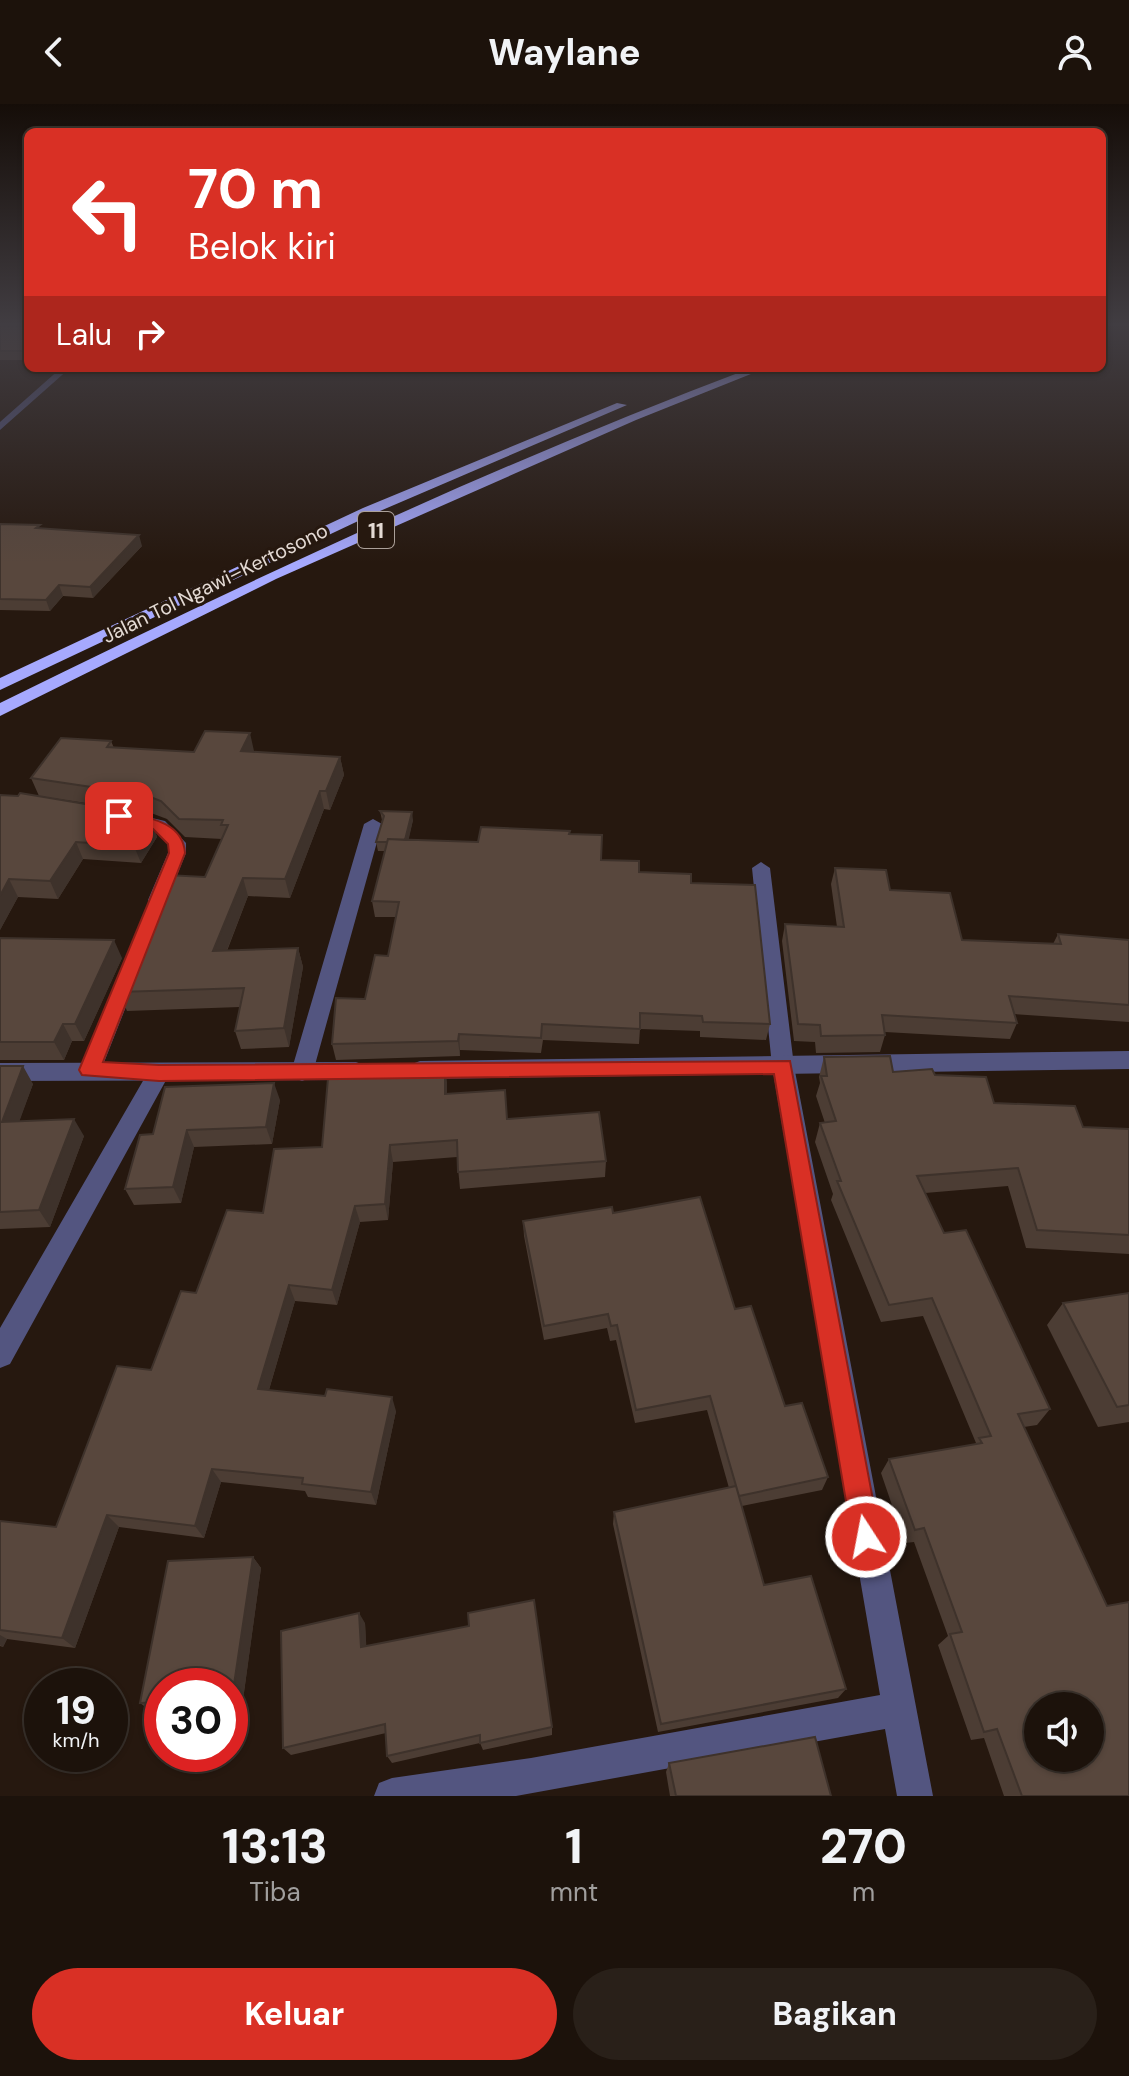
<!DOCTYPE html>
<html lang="id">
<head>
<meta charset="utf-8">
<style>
	body { margin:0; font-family:"DM Sans",sans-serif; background:#292019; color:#f1f3f6; height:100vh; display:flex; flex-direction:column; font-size:30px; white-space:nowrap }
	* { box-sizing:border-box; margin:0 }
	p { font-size:26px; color:#a09e9d }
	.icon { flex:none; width:44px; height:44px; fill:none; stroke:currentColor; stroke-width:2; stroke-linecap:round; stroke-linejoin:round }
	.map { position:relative; height:1692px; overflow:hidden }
	.drawer { display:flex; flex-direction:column; background:#1c120b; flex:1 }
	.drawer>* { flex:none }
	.hud { position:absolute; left:24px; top:24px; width:1082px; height:244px; border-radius:12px; box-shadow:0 2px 6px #0004,0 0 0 2px #3a322c; background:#d93025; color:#fff; overflow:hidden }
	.fabs { position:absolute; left:1024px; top:1588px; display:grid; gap:16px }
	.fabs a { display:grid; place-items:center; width:80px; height:80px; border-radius:50%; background:#1c120b; box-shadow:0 2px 6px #0004,0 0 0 2px #3a322c; font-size:40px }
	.speed { position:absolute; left:24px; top:1564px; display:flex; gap:16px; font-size:40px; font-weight:700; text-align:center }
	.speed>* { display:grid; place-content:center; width:104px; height:104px; border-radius:50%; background:#1c120b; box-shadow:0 2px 6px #0004,0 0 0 2px #3a322c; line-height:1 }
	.speed small { font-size:20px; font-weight:400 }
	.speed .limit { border:12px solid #d22; background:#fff; color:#111 }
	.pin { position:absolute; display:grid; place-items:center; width:68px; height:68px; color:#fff; margin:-34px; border-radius:16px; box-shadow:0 4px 12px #0006 }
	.me { position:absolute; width:88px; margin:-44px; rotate:349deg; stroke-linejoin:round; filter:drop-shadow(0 0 6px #0008) }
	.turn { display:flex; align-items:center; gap:28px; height:168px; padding:0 32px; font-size:36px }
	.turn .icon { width:104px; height:104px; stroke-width:2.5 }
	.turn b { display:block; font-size:56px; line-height:68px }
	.then { display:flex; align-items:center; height:76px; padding:0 32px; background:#0003; gap:16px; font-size:30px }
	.eta { display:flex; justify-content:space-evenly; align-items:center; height:136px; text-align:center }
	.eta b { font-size:48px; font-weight:800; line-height:56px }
	.button { display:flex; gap:16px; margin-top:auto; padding:16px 32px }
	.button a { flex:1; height:92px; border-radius:48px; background:#d93025; color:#fff; font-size:32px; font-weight:800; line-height:92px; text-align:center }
	.button a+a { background:#292019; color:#f1f3f6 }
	header { display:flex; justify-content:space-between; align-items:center; height:104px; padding:0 32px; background:#1c120b; font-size:36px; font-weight:800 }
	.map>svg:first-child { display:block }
</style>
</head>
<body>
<header><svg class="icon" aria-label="back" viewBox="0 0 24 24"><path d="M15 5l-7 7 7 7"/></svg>Waylane<svg class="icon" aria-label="person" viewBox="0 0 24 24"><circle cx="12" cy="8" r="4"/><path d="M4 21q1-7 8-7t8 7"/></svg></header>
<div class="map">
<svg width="1129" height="1692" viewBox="0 0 1129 1692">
	<rect width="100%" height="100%" fill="#26180f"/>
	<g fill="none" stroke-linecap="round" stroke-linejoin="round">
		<!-- minor -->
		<path fill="#535580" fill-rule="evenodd" d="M 61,264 L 70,264 L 0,326 L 0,318 Z
			M 126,708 L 165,717 L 186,739 L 186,749 L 165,801 L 151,801 L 148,796 L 168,749 L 168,740 L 153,725 L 120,717 L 117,713 Z
			M 373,715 L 382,720 L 313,968 L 310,974 L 302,977 L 294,974 L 291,968 L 364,720 Z
			M 761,758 L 770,764 L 794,962 L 933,1692 L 897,1692 L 885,1625 L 516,1692 L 374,1692 L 379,1679 L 392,1674 L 531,1654 L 880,1591 L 772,962 L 752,764 Z
			M 130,860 L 137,862 L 140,867 L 101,966 L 98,972 L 90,975 L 82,972 L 79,966 L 120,867 L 123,862 Z
			M 159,960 L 167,963 L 170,969 L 10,1260 L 0,1264 L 0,1224 L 151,963 Z"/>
		<!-- tertiary -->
		<path fill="#535580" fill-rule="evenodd" d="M 1129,947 L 1129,965 L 420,975 L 412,972 L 409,966 L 412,960 L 420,957 Z
			M 356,958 L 364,961 L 367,967 L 364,973 L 356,976 L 0,977 L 0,959 Z"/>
		<!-- motorway -->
		<path fill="#a6a9fe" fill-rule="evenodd" d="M 751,264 L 766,264 L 636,316 L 276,475 L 0,612 L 0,599 C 246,478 494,361 751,264 Z
			M 617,299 L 627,301 L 373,410 L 0,586 L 0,574 L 363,404 Z"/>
	</g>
	<!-- wall -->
	<path fill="#4c3d34" d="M 0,222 L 28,222 L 28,256 L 0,256 Z
		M 0,420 L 41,425 L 142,442 L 93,494 L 63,492 L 50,507 L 0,506 Z
		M 111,637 L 114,644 L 194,648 L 254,647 L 254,648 L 340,653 L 344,671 L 330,706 L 324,705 L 290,794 L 248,792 L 227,847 L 298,844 L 303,863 L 289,943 L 241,945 L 235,927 L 240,903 L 127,907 L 119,888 L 205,773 L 222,735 L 185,733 L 167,715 L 151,709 L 39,692 L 31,674 Z
		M 0,691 L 151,715 L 157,733 L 141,759 L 83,755 L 58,795 L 18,793 L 0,826 Z
		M 380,707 L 413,716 L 408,736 L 478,738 L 570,730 L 601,756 L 639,768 L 691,779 L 770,920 L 766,936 L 700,933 L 700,927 L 640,925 L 639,940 L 543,936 L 541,949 L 460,946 L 460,952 L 336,956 L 332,940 L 365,895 L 388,852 L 396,813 L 375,813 L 372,797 L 385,747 L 378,747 L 376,738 L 382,716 Z
		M 835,764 L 890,786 L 962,836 L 1053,840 L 1058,830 L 1129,836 L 1129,918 L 1014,910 L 1017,919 L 1010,935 L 885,928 L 885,931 L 880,948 L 816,949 L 815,938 L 794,937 L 782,837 L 785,820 L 837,823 L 831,780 Z
		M 0,834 L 122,854 L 84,937 L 72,937 L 64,956 L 0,956 Z
		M 824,953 L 893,968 L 935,971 L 994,999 L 1083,1023 L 1129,1025 L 1129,1150 L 1026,1144 L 1008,1082 L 925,1089 L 944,1129 L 1050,1305 L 1037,1321 L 1024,1323 L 1129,1692 L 1004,1692 L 984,1634 L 971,1636 L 938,1541 L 948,1532 L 914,1438 L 905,1439 L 881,1369 L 889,1355 L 975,1340 L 976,1339 L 923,1212 L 881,1218 L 831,1096 L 833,1090 L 815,1038 L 820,1019 L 825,1019 L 816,992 L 820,979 L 819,973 Z
		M 0,962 L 33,980 L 19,1017 L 84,1032 L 50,1123 L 0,1125 Z
		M 447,978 L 447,990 L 606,1057 L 605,1073 L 460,1085 L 457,1053 L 393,1058 L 388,1116 L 360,1118 L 337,1201 L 295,1197 L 269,1286 L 396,1307 L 376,1401 L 308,1393 L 305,1387 L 221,1378 L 204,1434 L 119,1423 L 75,1544 L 7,1535 L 3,1543 L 0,1542 L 0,1417 L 56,1423 L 196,1189 L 263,1109 L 322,1043 Z
		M 280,996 L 272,1040 L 194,1043 L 181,1099 L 134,1101 L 125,1085 L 153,1030 Z
		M 613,1109 L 735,1205 L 785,1302 L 828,1373 L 822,1386 L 742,1402 L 764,1481 L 846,1585 L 838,1594 L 658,1628 L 613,1420 L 614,1408 L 729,1384 L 707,1306 L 635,1319 L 616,1236 L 610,1237 L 607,1224 L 544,1236 L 524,1132 L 523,1117 Z
		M 1129,1189 L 1129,1318 L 1098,1323 L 1047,1221 L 1063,1199 Z
		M 253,1453 L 261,1464 L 242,1603 L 230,1603 L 230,1582 L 162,1582 L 162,1607 L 152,1608 L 140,1599 Z
		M 365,1519 L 366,1542 L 552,1623 L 552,1631 L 483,1646 L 480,1639 L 392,1659 L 387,1652 L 386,1629 L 291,1651 L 283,1644 Z
		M 669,1659 L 831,1692 L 670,1692 L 666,1668 Z"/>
	<!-- shaded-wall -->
	<path fill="#3e322b" d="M 139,431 L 142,442 L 93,494 L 90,483 Z
		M 59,481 L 63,492 L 50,507 L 46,496 Z
		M 250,629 L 254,647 L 246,665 L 241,647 Z
		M 340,653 L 344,671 L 330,706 L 326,687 Z
		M 320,687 L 324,705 L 290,794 L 285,775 Z
		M 412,708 L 413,716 L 406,748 L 404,739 Z
		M 151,715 L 157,733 L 141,759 L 134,742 Z
		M 76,738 L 83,755 L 58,795 L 50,777 Z
		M 243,774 L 248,792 L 219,866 L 213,847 Z
		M 9,775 L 18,793 L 0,826 L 0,792 Z
		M 114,836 L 122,854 L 84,937 L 75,920 Z
		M 298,844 L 303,863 L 289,943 L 284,924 Z
		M 63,920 L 72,937 L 64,956 L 54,938 Z
		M 459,930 L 460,946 L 460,952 L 458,937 Z
		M 445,961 L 447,978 L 447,1007 L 445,990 Z
		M 23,962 L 33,980 L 13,1035 L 2,1018 Z
		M 274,979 L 280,996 L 272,1040 L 266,1023 Z
		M 74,1015 L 84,1032 L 50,1123 L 39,1106 Z
		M 187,1026 L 194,1043 L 181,1099 L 173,1083 Z
		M 390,1041 L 393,1058 L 388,1116 L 385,1100 Z
		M 355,1102 L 360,1118 L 337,1201 L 332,1186 Z
		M 289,1181 L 295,1197 L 265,1299 L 258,1285 Z
		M 392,1293 L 396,1307 L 376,1401 L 371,1388 Z
		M 212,1365 L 221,1378 L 204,1434 L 195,1422 Z
		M 107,1411 L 119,1423 L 75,1544 L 62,1534 Z
		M 253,1453 L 261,1464 L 242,1603 L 232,1594 Z
		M 359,1509 L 365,1519 L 367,1553 L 361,1543 Z
		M 0,1531 L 7,1535 L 3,1543 L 0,1541 Z"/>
	<!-- building -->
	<path fill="#58473d" stroke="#3e322b" stroke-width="2" fill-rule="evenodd" d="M 0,222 L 28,222 L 28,247 L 0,247 Z
		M 0,420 L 40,421 L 36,424 L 139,431 L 90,483 L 59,481 L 46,496 L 0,495 Z
		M 205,627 L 250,629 L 241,647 L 340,653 L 326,687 L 320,687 L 285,775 L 243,774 L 213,847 L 298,844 L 284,924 L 235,927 L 244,884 L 119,888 L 167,771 L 205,773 L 228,721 L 221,721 L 223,716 L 179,715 L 161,697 L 145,691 L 31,674 L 61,634 L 111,637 L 107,643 L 194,648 Z
		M 20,689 L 145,710 L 151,715 L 134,742 L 76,738 L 50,777 L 9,775 L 0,792 L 0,691 L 18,692 Z
		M 380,707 L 412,708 L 405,736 L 388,735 L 387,738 L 376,738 L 384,712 Z
		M 481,723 L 570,727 L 569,730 L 602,731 L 601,756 L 639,757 L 639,768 L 691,770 L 691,779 L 755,781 L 770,920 L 703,918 L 702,912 L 640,909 L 640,925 L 542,920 L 541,934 L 459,930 L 458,937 L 332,940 L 336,894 L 365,895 L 375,851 L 388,852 L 399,798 L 372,797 L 388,735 L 478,738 Z
		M 835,764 L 886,766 L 890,786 L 950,789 L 962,836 L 1061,840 L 1058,830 L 1129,836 L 1129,901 L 1009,892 L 1017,919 L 882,911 L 885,931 L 821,932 L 820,921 L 798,920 L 785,820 L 844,823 Z
		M 0,834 L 114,836 L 75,920 L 63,920 L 54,938 L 0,938 Z
		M 890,952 L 893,968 L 932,965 L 935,971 L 986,973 L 994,999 L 1075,1002 L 1083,1023 L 1129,1025 L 1129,1131 L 1037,1126 L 1018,1064 L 917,1072 L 944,1129 L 966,1126 L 1050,1305 L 1018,1310 L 1107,1502 L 1129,1498 L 1129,1692 L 1022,1692 L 997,1625 L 984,1628 L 950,1530 L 962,1528 L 924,1424 L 915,1426 L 889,1355 L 982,1339 L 979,1334 L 991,1332 L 932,1194 L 889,1201 L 837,1077 L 841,1077 L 820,1019 L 836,1017 L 821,972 L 827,972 L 824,953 ZM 1038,1602 L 1090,1602 L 1090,1654 L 1038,1654 Z
		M 445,961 L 445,990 L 505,986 L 507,1015 L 599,1008 L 606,1057 L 458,1068 L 457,1036 L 390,1041 L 385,1100 L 355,1102 L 332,1186 L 289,1181 L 258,1285 L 325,1292 L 327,1285 L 392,1293 L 371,1388 L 302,1380 L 303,1374 L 212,1365 L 195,1422 L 107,1411 L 62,1534 L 0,1526 L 0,1417 L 56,1423 L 117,1262 L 151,1266 L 181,1187 L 196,1189 L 227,1106 L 263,1109 L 274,1045 L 322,1043 L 329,963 Z
		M 0,962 L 23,962 L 2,1018 L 74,1015 L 39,1106 L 0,1108 Z
		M 274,979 L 266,1023 L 187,1026 L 173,1083 L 125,1085 L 140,1031 L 153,1030 L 165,983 Z
		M 700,1093 L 735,1205 L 751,1202 L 785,1302 L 802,1299 L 828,1373 L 739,1392 L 710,1292 L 636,1306 L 617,1221 L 611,1222 L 608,1210 L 544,1222 L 523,1117 L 612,1103 L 613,1109 Z
		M 1129,1189 L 1129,1301 L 1117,1303 L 1063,1199 Z
		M 736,1382 L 764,1481 L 811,1472 L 846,1585 L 661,1620 L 614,1408 Z
		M 253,1453 L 232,1594 L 230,1594 L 230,1582 L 162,1582 L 162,1598 L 140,1599 L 168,1457 Z
		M 534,1496 L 552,1623 L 480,1639 L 480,1631 L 387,1652 L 385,1620 L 283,1644 L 281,1527 L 359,1509 L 361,1543 L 469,1522 L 468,1509 Z
		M 815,1633 L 831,1692 L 676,1692 L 669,1659 Z"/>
	<!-- sky -->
	<linearGradient id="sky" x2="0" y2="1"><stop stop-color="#150d08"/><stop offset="0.48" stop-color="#413d42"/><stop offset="1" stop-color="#413d42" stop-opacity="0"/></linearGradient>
	<rect width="1129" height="459" fill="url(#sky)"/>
	<!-- route -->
	<path fill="#d93025" stroke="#8d1f18" stroke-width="2" d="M 119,707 C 144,713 183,716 185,749 L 103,958 L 159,961 L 790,957 L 880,1433 L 876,1443 L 866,1447 L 856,1443 L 852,1433 L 774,970 L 159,977 L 82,971 L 79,966 L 169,749 L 168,740 L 153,725 L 113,715 L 113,708 Z"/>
	<g text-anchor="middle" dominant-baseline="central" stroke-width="6" stroke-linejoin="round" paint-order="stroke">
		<!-- far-street labels -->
		<g font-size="20" fill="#e4dad4" stroke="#26180f">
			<text transform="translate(215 479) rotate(-26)">Jalan Tol Ngawi–Kertosono</text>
		</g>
		<!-- shield labels -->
		<rect fill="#26180f" stroke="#aba099" stroke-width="2" x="358" y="408" width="36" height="36" rx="6"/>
		<g font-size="22" font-weight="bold" fill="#e4dad4">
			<text x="376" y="426">11</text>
		</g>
	</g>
</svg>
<div class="fabs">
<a><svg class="icon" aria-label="sound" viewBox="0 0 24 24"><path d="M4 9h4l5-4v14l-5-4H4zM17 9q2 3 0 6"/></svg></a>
</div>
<div class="speed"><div>19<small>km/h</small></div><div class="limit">30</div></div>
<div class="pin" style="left:119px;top:712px;background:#d93025"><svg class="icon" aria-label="arrive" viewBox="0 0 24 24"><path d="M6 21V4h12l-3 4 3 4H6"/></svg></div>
<svg class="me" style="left:866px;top:1433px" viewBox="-20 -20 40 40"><circle r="17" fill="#d93025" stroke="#fff" stroke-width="3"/><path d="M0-11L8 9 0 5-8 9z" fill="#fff"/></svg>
<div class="hud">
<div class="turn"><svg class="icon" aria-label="left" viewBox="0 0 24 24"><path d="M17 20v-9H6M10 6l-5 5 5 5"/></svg><div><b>70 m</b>Belok kiri</div></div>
<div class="then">Lalu<svg class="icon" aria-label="right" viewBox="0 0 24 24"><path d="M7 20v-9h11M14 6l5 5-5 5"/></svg></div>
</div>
</div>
<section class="drawer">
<div class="eta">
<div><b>13:13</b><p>Tiba</p></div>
<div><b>1</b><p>mnt</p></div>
<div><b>270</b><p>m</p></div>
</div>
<div class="button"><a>Keluar</a><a>Bagikan</a></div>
</section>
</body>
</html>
